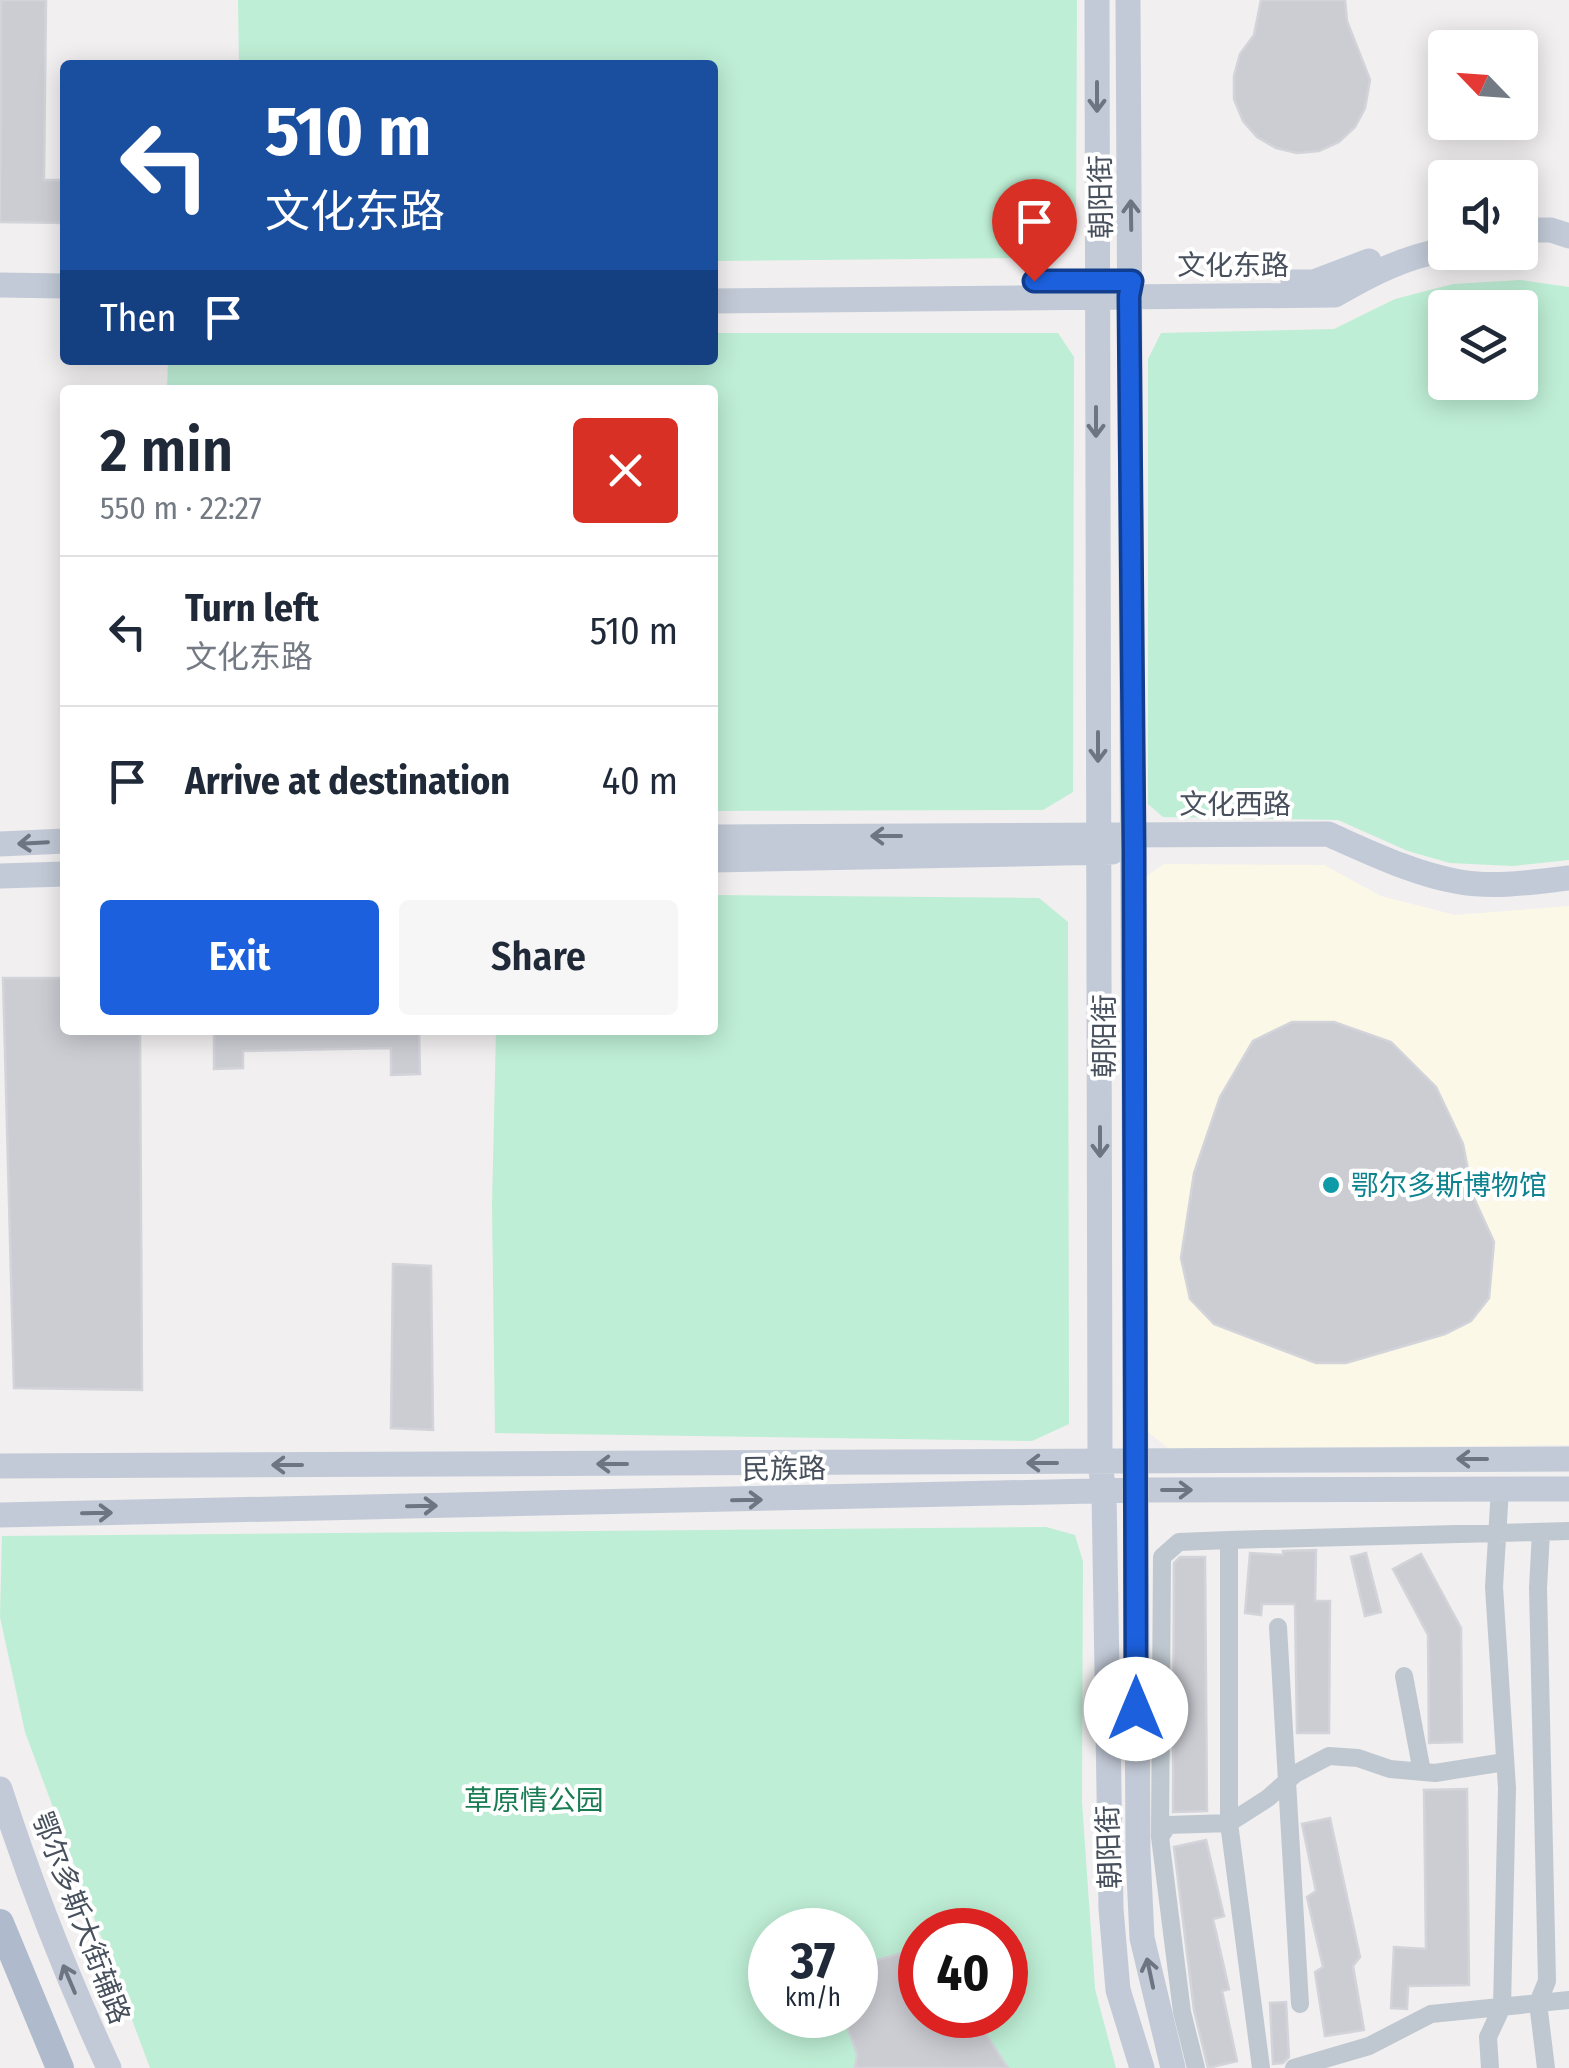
<!DOCTYPE html>
<html lang="en">
<head>
<meta charset="utf-8">
<style>
	body { margin:0; font-family:"Fira Sans Condensed","Noto Sans SC",sans-serif; background:#f6f6f7; color:#1f2937; height:100vh; display:flex; flex-direction:column; font-size:38px; white-space:nowrap }
	* { box-sizing:border-box; margin:0 }
	p { font-size:32px; color:#747a83 }
	.icon { flex:none; width:55px; height:55px; fill:none; stroke:currentColor; stroke-width:2; stroke-linecap:round; stroke-linejoin:round }
	.map { position:relative; flex:1; overflow:hidden }
	.panel { position:absolute; left:60px; top:385px; width:658px; height:650px; display:flex; flex-direction:column; background:#fff; border-radius:10px; box-shadow:0 5px 25px #0003 }
	.panel>* { flex:none }
	.guide { position:absolute; left:60px; top:60px; width:658px; height:305px; border-radius:10px; box-shadow:0 5px 25px #0003; background:#1a4fa0; color:#fff; overflow:hidden }
	.needle { width:65px; rotate:295deg }
	.controls { position:absolute; left:1428px; top:30px; display:grid; gap:20px }
	.controls a { display:grid; place-items:center; width:110px; height:110px; border-radius:10px; background:#fff; box-shadow:0 5px 25px #0003; font-size:50px }
	.speed { position:absolute; left:748px; top:1908px; display:flex; gap:20px; font-size:50px; font-weight:700; text-align:center }
	.speed>* { display:grid; place-content:center; width:130px; height:130px; border-radius:50%; background:#fff; box-shadow:0 5px 25px #0003; line-height:1 }
	.speed small { font-size:25px; font-weight:400 }
	.speed .limit { border:15px solid #d22; background:#fff; color:#111 }
	.pin { position:absolute; display:grid; place-items:center; width:85px; height:85px; color:#fff; margin:-102px -42px; border-radius:50% 50% 50% 0; rotate:-45deg; box-shadow:0 0 10px #0007 }
	.pin .icon { rotate:45deg }
	.me { position:absolute; width:110px; margin:-55px; rotate:0deg; stroke-linejoin:round; filter:drop-shadow(0 0 8px #0008) }
	.turn { display:flex; align-items:center; gap:35px; height:210px; padding:0 40px; font-size:45px }
	.turn .icon { width:130px; height:130px; stroke-width:2.5 }
	.turn b { display:block; font-size:70px; line-height:85px }
	.then { display:flex; align-items:center; height:95px; padding:0 40px; background:#0003; gap:20px; font-size:38px }
	.round { display:grid; place-items:center; flex:none; width:105px; height:105px; border-radius:10px; background:#f6f6f7 }
	.headline { display:flex; align-items:center; justify-content:space-between; height:170px; padding:0 40px }
	h1 { font-size:60px; font-weight:600; line-height:75px }
	.cta { display:flex; gap:20px; margin-top:auto; padding:20px 40px }
	.cta a { flex:1; height:115px; border-radius:10px; background:#1c60dd; color:#fff; font-size:40px; font-weight:600; line-height:115px; text-align:center }
	.cta a+a { background:#f6f6f7; color:#1f2937 }
	ul { padding:0; list-style:none }
	li { display:flex; align-items:center; gap:30px; height:150px; padding:0 40px; border-top:2px solid #e0e1e3 }
	li div { flex:1 }
	li b { display:block; font-size:38px }
	li em { font-style:normal }
	.map>svg:first-child { display:block }
</style>
</head>
<body>
<div class="map">
<svg width="1569" height="2068" viewBox="0 0 1569 2068">
	<rect width="100%" height="100%" fill="#f1efef"/>
	<!-- commercial -->
	<path fill="#fcf8e8" d="M 1164,864 L 1324,865 L 1381,896 L 1455,915 L 1569,906 L 1569,1445 L 1169,1449 L 1142,1427 L 1144,878 Z"/>
	<!-- green -->
	<path fill="#beeed5" fill-rule="evenodd" d="M 238,0 L 1077,0 L 1076,217 L 1027,258 L 713,261 L 712,65 L 239,65 Z
		M 1520,280 L 1569,287 L 1569,860 L 1513,866 L 1450,863 L 1408,851 L 1338,820 L 1163,817 L 1148,804 L 1148,359 L 1161,333 L 1334,329 L 1395,299 L 1453,284 ZM 1445,308 L 1520,308 L 1520,382 L 1445,382 Z
		M 713,333 L 1058,333 L 1074,357 L 1073,792 L 1043,810 L 713,811 L 712,390 L 167,390 L 168,360 L 712,360 Z
		M 713,895 L 1039,898 L 1068,922 L 1069,1424 L 1032,1441 L 495,1433 L 492,1205 L 496,1030 L 712,1030 Z
		M 1046,1527 L 1075,1535 L 1083,1562 L 1082,1802 L 1095,1989 L 1116,2068 L 150,2068 L 25,1732 L 0,1617 L 2,1536 ZM 770,1930 L 855,1930 L 855,2015 L 770,2015 ZM 920,1930 L 1005,1930 L 1005,2015 L 920,2015 Z"/>
	<!-- building -->
	<path fill="#cccdd3" stroke="#d3d4da" stroke-width="2.5" d="M 1,0 L 46,0 L 44,180 L 65,180 L 65,223 L 0,222 Z
		M 1261,0 L 1345,0 L 1347,21 L 1370,80 L 1365,108 L 1355,127 L 1339,142 L 1319,151 L 1297,153 L 1276,148 L 1257,137 L 1243,121 L 1234,99 L 1234,76 L 1240,54 L 1254,35 Z
		M 3,978 L 65,978 L 65,1030 L 140,1030 L 142,1390 L 14,1388 Z
		M 1292,1022 L 1334,1022 L 1391,1042 L 1436,1087 L 1463,1144 L 1473,1196 L 1494,1242 L 1489,1298 L 1471,1321 L 1445,1334 L 1346,1363 L 1316,1363 L 1214,1324 L 1190,1299 L 1181,1258 L 1194,1173 L 1220,1097 L 1253,1041 Z
		M 214,1030 L 419,1030 L 420,1074 L 391,1075 L 391,1048 L 243,1051 L 243,1068 L 214,1069 Z
		M 393,1264 L 431,1266 L 433,1430 L 391,1428 Z
		M 1316,1550 L 1315,1601 L 1330,1601 L 1329,1733 L 1297,1733 L 1295,1604 L 1262,1604 L 1261,1615 L 1245,1613 L 1250,1553 L 1283,1555 L 1283,1551 Z
		M 1366,1553 L 1381,1612 L 1365,1616 L 1351,1557 Z
		M 1421,1554 L 1461,1628 L 1462,1742 L 1429,1743 L 1428,1635 L 1393,1569 Z
		M 1180,1557 L 1205,1557 L 1207,1811 L 1173,1812 L 1174,1563 Z
		M 1467,1789 L 1469,1985 L 1408,1986 L 1407,2009 L 1391,2008 L 1394,1947 L 1426,1949 L 1424,1790 Z
		M 1330,1818 L 1360,1957 L 1353,1966 L 1364,2030 L 1325,2036 L 1315,1972 L 1323,1967 L 1307,1897 L 1316,1891 L 1302,1824 Z
		M 1206,1840 L 1224,1916 L 1213,1919 L 1229,1989 L 1222,1991 L 1237,2061 L 1208,2068 L 1194,2010 L 1174,1847 Z
		M 906,1952 L 920,1955 L 920,2015 L 973,2015 L 1008,2068 L 855,2068 L 857,2054 L 843,2015 L 855,2015 L 855,1972 L 871,1962 Z
		M 1286,2002 L 1289,2057 L 1283,2063 L 1273,2064 L 1270,2003 Z"/>
	<g fill="none" stroke-linecap="round" stroke-linejoin="round">
		<!-- street -->
		<path stroke="#bfc8d0" stroke-width="18" d="M 1541,1532 L 1538,1588 L 1547,1981 L 1538,2003 L 1546,2068
			M 1229,1540 L 1569,1531
			M 1278,1627 L 1300,2004
			M 1404,1676 L 1422,1772
			M 1229,1823 L 1268,1798 L 1295,1774 L 1329,1756 L 1358,1758 L 1390,1769 L 1435,1773 L 1505,1762
			M 1160,1837 L 1162,1557 L 1179,1542 L 1229,1540 L 1229,1823
			M 1196,2068 L 1182,2012 L 1160,1837 L 1168,1825 L 1229,1823 L 1261,2068
			M 1294,2068 L 1369,2046 L 1431,2014 L 1569,2000
			M 1490,2068 L 1488,2037 L 1502,2007 L 1507,1788 L 1494,1587 L 1500,1489"/>
		<!-- secondary -->
		<path stroke="#c2cad7" stroke-width="25" d="M 1097,0 L 1100,1463 L 1104,1493 L 1111,1909 L 1118,1990 L 1142,2068
			M 1128,0 L 1138,1853 L 1142,1938 L 1173,2068
			M 1520,230 L 1551,230 L 1569,236
			M 1293,282 L 1314,282 L 1369,261
			M 0,285 L 65,286
			M 712,301 L 1335,295 C 1371,274 1404,257 1445,250
			M 712,837 L 1328,834 C 1371,853 1414,874 1460,882 C 1496,888 1533,882 1569,878
			M 0,844 L 65,841
			M 712,860 L 1112,852
			M 0,876 L 65,874
			M 0,1466 L 1569,1459
			M 0,1515 L 1137,1490 L 1569,1489
			M 0,1789 C 31,1885 67,1977 109,2068"/>
		<!-- primary -->
		<path stroke="#afbbcd" stroke-width="28" d="M 0,1923 L 60,2068"/>
	</g>
	<!-- one-way arrows -->
	<defs><path id="oneway-shaft" d="M-6 0H5M1.5-3L5.5 0L1.5 3" fill="none" stroke-width="1.6" stroke-linecap="round" stroke-linejoin="round" transform="scale(2.5)"/></defs>
	<g stroke="#6c7581">
		<use href="#oneway-shaft" transform="translate(1097 97) rotate(90)"/>
		<use href="#oneway-shaft" transform="translate(1131 215) rotate(-91)"/>
		<use href="#oneway-shaft" transform="translate(1096 422) rotate(90)"/>
		<use href="#oneway-shaft" transform="translate(1098 747) rotate(90)"/>
		<use href="#oneway-shaft" transform="translate(886 836) rotate(180)"/>
		<use href="#oneway-shaft" transform="translate(33 843) rotate(177)"/>
		<use href="#oneway-shaft" transform="translate(1100 1142) rotate(90)"/>
		<use href="#oneway-shaft" transform="translate(1472 1459) rotate(180)"/>
		<use href="#oneway-shaft" transform="translate(1042 1463) rotate(180)"/>
		<use href="#oneway-shaft" transform="translate(612 1464) rotate(180)"/>
		<use href="#oneway-shaft" transform="translate(287 1465) rotate(180)"/>
		<use href="#oneway-shaft" transform="translate(1177 1490)"/>
		<use href="#oneway-shaft" transform="translate(747 1500) rotate(-1)"/>
		<use href="#oneway-shaft" transform="translate(422 1506) rotate(-1)"/>
		<use href="#oneway-shaft" transform="translate(97 1513) rotate(-1)"/>
		<use href="#oneway-shaft" transform="translate(1150 1973) rotate(-102)"/>
		<use href="#oneway-shaft" transform="translate(69 1979) rotate(-113)"/>
	</g>
	<g fill="none" stroke-linecap="round" stroke-linejoin="round">
		<defs>
			<path id="route" d="M 1034,281 L 1132,281 L 1129,296 L 1134,851 L 1136,1709"/>
		</defs>
		<!-- route casing -->
		<use href="#route" stroke="#123e90" stroke-width="25"/>
		<!-- route -->
		<use href="#route" stroke="#1c60dd" stroke-width="18"/>
	</g>
	<!-- markers -->
	<circle fill="#0f9aa8" stroke="#fff" stroke-width="4" cx="1331" cy="1185" r="10"/>
	<g text-anchor="middle" dominant-baseline="central" stroke-width="8" stroke-linejoin="round" paint-order="stroke">
		<!-- street labels -->
		<g font-size="28" fill="#47505c" stroke="#fff">
			<text transform="translate(1101 197) rotate(-91)">朝阳街</text>
			<text x="1233" y="265">文化东路</text>
			<text x="1235" y="804">文化西路</text>
			<text transform="translate(1104 1036) rotate(-90)">朝阳街</text>
			<text transform="translate(784 1469) rotate(-1)">民族路</text>
			<text transform="translate(1109 1847) rotate(-92)">朝阳街</text>
			<text transform="translate(81 1918) rotate(69)">鄂尔多斯大街辅路</text>
		</g>
		<!-- culture labels -->
		<g font-size="28" fill="#0d838f" stroke="#fff" text-anchor="start">
			<text x="1351" y="1185">鄂尔多斯博物馆</text>
		</g>
		<!-- park labels -->
		<g font-size="28" fill="#197c53" stroke="#fff">
			<text x="534" y="1800">草原情公园</text>
		</g>
	</g>
</svg>
<div class="controls">
<a><svg class="needle" viewBox="-14 -14 28 28"><path d="M0-13l5 13h-10z" fill="#e53935"/><path d="M0 13l5-13h-10z" fill="#747a83"/></svg></a>
<a><svg class="icon" aria-label="sound" viewBox="0 0 24 24"><path d="M4 9h4l5-4v14l-5-4H4zM17 9q2 3 0 6"/></svg></a>
<a><svg class="icon" aria-label="layers" viewBox="0 0 24 24"><path d="M12 4l9 5-9 5-9-5zM3 14l9 5 9-5"/></svg></a>
</div>
<div class="speed"><div>37<small>km/h</small></div><div class="limit">40</div></div>
<div class="pin" style="left:1034px;top:281px;background:#d93025"><svg class="icon" aria-label="arrive" viewBox="0 0 24 24"><path d="M6 21V4h12l-3 4 3 4H6"/></svg></div>
<svg class="me" style="left:1136px;top:1709px" viewBox="-20 -20 40 40"><circle r="19" fill="#fff"/><path d="M0-13L10 11 0 6-10 11z" fill="#1c60dd"/></svg>
<div class="guide">
<div class="turn"><svg class="icon" aria-label="left" viewBox="0 0 24 24"><path d="M17 20v-9H6M10 6l-5 5 5 5"/></svg><div><b>510 m</b>文化东路</div></div>
<div class="then">Then<svg class="icon" aria-label="arrive" viewBox="0 0 24 24"><path d="M6 21V4h12l-3 4 3 4H6"/></svg></div>
</div>
<section class="panel">
<div class="headline"><div><h1>2 min</h1><p>550 m · 22:27</p></div><a class="round" style="background:#d93025;color:#fff"><svg class="icon" aria-label="close" viewBox="0 0 24 24"><path d="M6 6l12 12M18 6L6 18"/></svg></a></div>
<ul>
<li><svg class="icon" aria-label="left" viewBox="0 0 24 24"><path d="M17 20v-9H6M10 6l-5 5 5 5"/></svg><div><b>Turn left</b><p>文化东路</p></div><em>510 m</em></li>
<li><svg class="icon" aria-label="arrive" viewBox="0 0 24 24"><path d="M6 21V4h12l-3 4 3 4H6"/></svg><div><b>Arrive at destination</b></div><em>40 m</em></li>
</ul>
<div class="cta"><a>Exit</a><a>Share</a></div>
</section>
</div>
</body>
</html>
